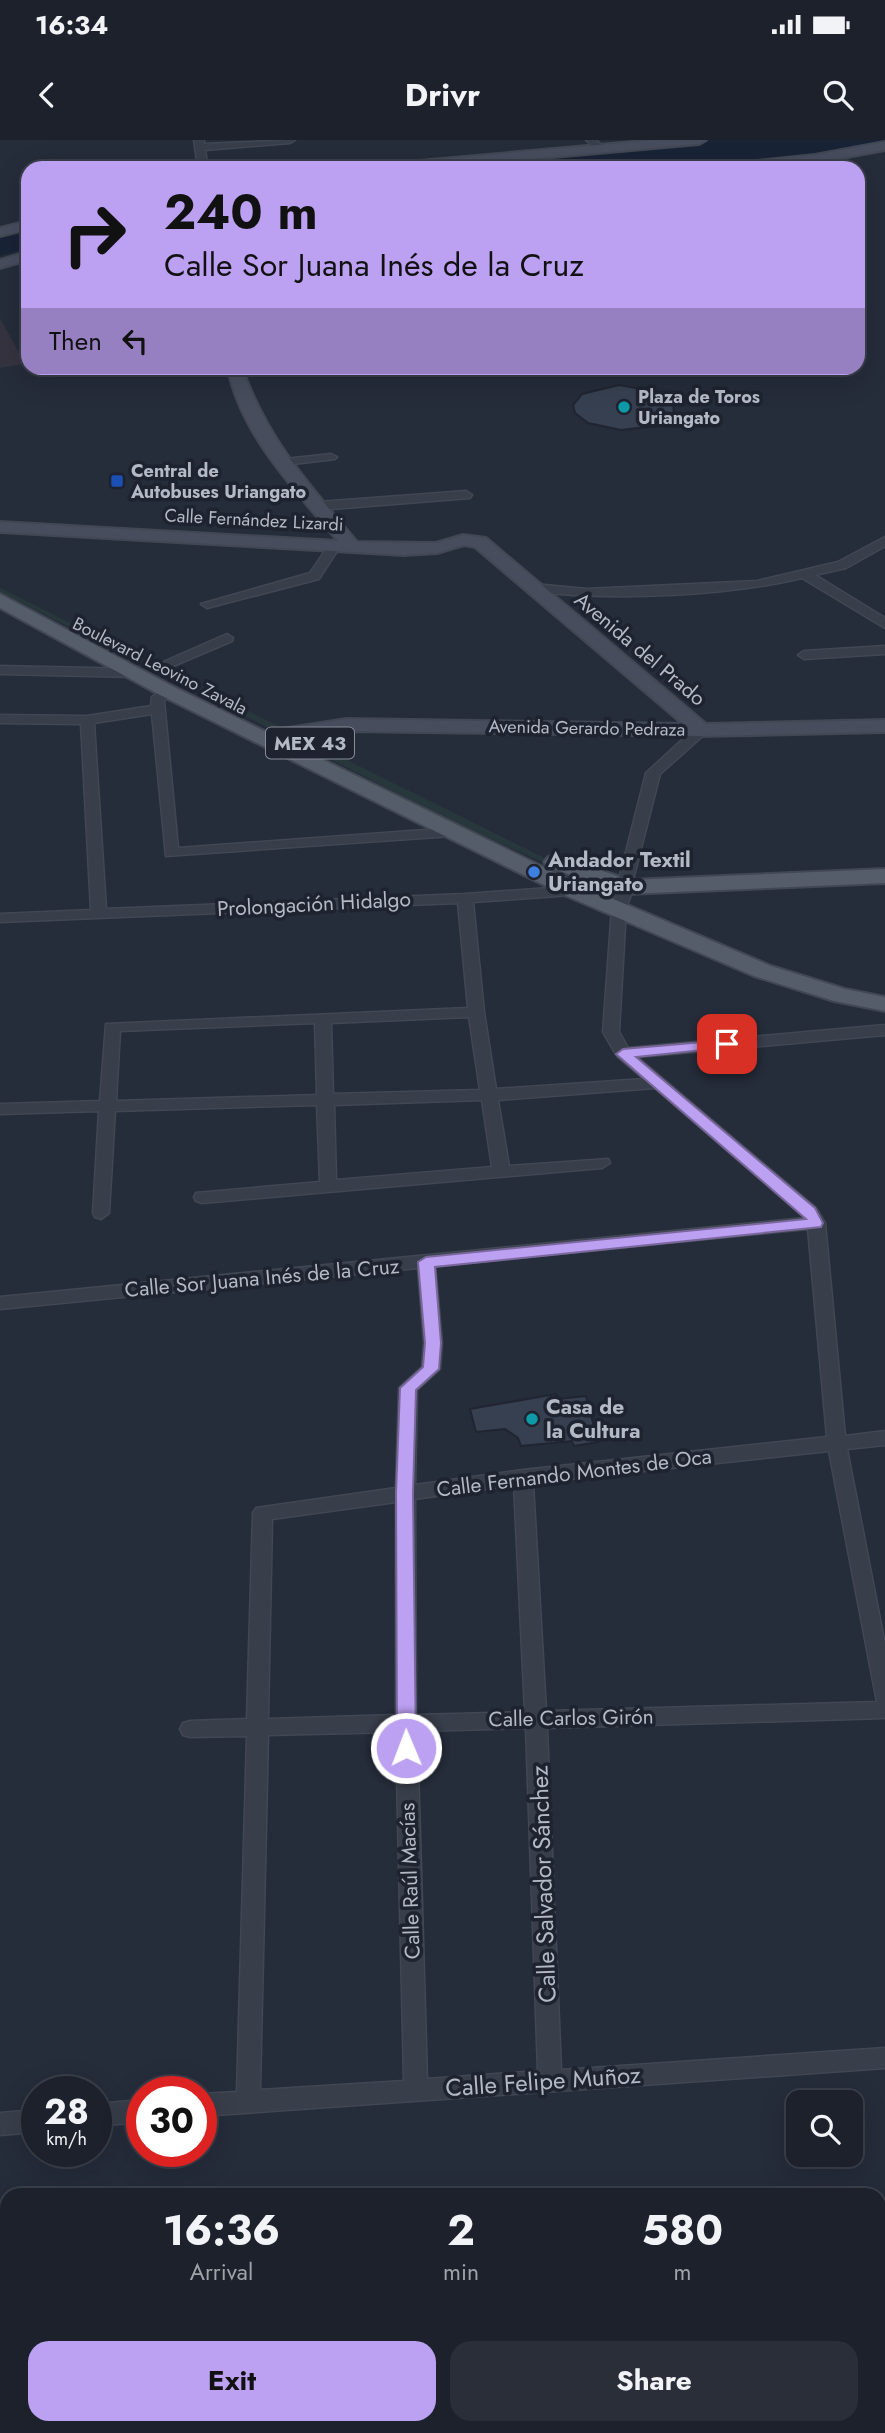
<!DOCTYPE html>
<html lang="en">
<head>
<meta charset="utf-8">
<style>
	body { margin:0; font-family:Jost,sans-serif; background:#292e38; color:#f1f3f6; height:100vh; display:flex; flex-direction:column; font-size:26px; white-space:nowrap }
	* { box-sizing:border-box; margin:0 }
	p { font-size:23px; color:#a0a3a9 }
	.icon { flex:none; width:38px; height:38px; fill:none; stroke:currentColor; stroke-width:2; stroke-linecap:round; stroke-linejoin:round }
	.map { position:relative; flex:1; overflow:hidden }
	.details { position:absolute; left:0px; top:2048px; width:886px; height:247px; display:flex; flex-direction:column; background:#1c212c; border-radius:21px 21px 0 0; box-shadow:0 7px 28px #0002,0 0 0 2px #3a3e48 }
	.details>* { flex:none }
	.top-card { position:absolute; left:21px; top:21px; width:844px; height:214px; border-radius:21px; box-shadow:0 7px 28px #0002,0 0 0 2px #3a3e48; background:#bca0f2; color:#111; overflow:hidden }
	.tools { position:absolute; left:786px; top:1950px; display:grid; gap:14px }
	.tools a { display:grid; place-items:center; width:77px; height:77px; border-radius:14px; background:#1c212c; box-shadow:0 7px 28px #0002,0 0 0 2px #3a3e48; font-size:35px }
	.speed { position:absolute; left:21px; top:1936px; display:flex; gap:14px; font-size:35px; font-weight:700; text-align:center }
	.speed>* { display:grid; place-content:center; width:91px; height:91px; border-radius:50%; background:#1c212c; box-shadow:0 7px 28px #0002,0 0 0 2px #3a3e48; line-height:1 }
	.speed small { font-size:18px; font-weight:400 }
	.speed .limit { border:10px solid #d22; background:#fff; color:#111 }
	.pin { position:absolute; display:grid; place-items:center; width:60px; height:60px; color:#fff; margin:-30px; border-radius:14px; box-shadow:0 4px 10px #0006 }
	.me { position:absolute; width:77px; margin:-38px; rotate:359deg; stroke-linejoin:round; filter:drop-shadow(0 0 5px #0008) }
	.turn { display:flex; align-items:center; gap:24px; height:147px; padding:0 28px; font-size:32px }
	.turn .icon { width:91px; height:91px; stroke-width:2.5 }
	.turn b { display:block; font-size:49px; line-height:60px }
	.then { display:flex; align-items:center; height:66px; padding:0 28px; background:#0003; gap:14px; font-size:26px }
	.eta { display:flex; justify-content:space-evenly; align-items:center; height:119px; text-align:center }
	.eta b { font-size:42px; font-weight:700; line-height:49px }
	.button { display:flex; gap:14px; margin-top:auto; padding:14px 28px }
	.button a { flex:1; height:80px; border-radius:21px; background:#bca0f2; color:#111; font-size:28px; font-weight:700; line-height:80px; text-align:center }
	.button a+a { background:#292e38; color:#f1f3f6 }
	.status { display:flex; justify-content:space-between; align-items:center; height:49px; padding:0 35px; background:#1c212c; direction:ltr }
	.status svg { height:19px; fill:currentColor }
	header { display:flex; justify-content:space-between; align-items:center; height:91px; padding:0 28px; background:#1c212c; font-size:32px; font-weight:700 }
	.map>svg:first-child { display:block }
</style>
</head>
<body>
<div class="status"><b>16:34</b><svg viewBox="0 0 49 12"><path d="M0 12V9h3v3zM5 12V6h3v6zM10 12V3h3v9zM15 12V0h3v12zM26 1h20v11H26zM47 4h2v5h-2z"/></svg></div>
<header><svg class="icon" aria-label="back" viewBox="0 0 24 24"><path d="M15 5l-7 7 7 7"/></svg>Drivr<svg class="icon" aria-label="search" viewBox="0 0 24 24"><circle cx="10" cy="10" r="6"/><path d="M15 15l6 6"/></svg></header>
<div class="map">
<svg width="885" height="2293" viewBox="0 0 885 2293">
	<rect width="100%" height="100%" fill="#252c3a"/>
	<!-- medical -->
	<path fill="#35333f" d="M 0,178 L 25,224 L 0,228 Z"/>
	<!-- green -->
	<path fill="#27373b" d="M 0,448 L 579,735 L 573,736 L 462,686 L 0,452 Z"/>
	<!-- water -->
	<path fill="#192336" d="M 702,0 L 885,0 L 885,5 L 782,22 L 723,28 L 390,28 Z
		M 28,86 L 28,108 L 0,116 L 0,94 Z"/>
	<!-- building -->
	<path fill="#374050" stroke="#202531" stroke-width="2" d="M 619,245 L 659,252 L 673,262 L 674,274 L 655,286 L 621,290 L 588,283 L 575,273 L 573,265 L 582,254 Z
		M 556,1254 L 558,1259 L 586,1256 L 598,1302 L 574,1306 L 572,1301 L 521,1306 L 518,1298 L 505,1289 L 476,1292 L 470,1269 Z"/>
	<g fill="none" stroke-linecap="round" stroke-linejoin="round">
		<defs>
			<path id="street" d="M 194,0 L 204,0 L 204,4 L 295,0 L 290,3 L 205,10 L 208,28 L 198,28 Z
				M 586,0 L 596,0 L 606,9 L 598,11 Z
				M 331,314 L 337,317 L 335,319 L 285,325 L 279,322 L 285,319 Z
				M 466,351 L 472,355 L 470,358 L 319,370 L 313,366 L 319,362 Z
				M 885,397 L 885,406 L 846,428 L 815,435 L 885,478 L 885,488 L 802,438 C 722,457 617,460 534,452 L 528,448 L 534,444 L 587,449 L 757,441 L 838,422 Z
				M 335,401 L 341,405 L 319,439 L 207,468 L 201,464 L 310,433 L 331,402 Z
				M 227,494 L 233,498 L 232,501 L 166,529 L 161,530 L 154,526 Z
				M 885,506 L 885,514 L 804,519 L 798,515 L 804,511 Z
				M 0,526 L 137,529 L 144,533 L 137,537 L 0,534 Z
				M 167,547 L 174,551 L 164,561 L 178,708 L 452,688 L 459,692 L 452,696 L 166,716 L 152,574 L 94,583 L 106,769 L 465,754 L 618,743 L 646,633 L 696,587 L 706,587 L 706,593 L 660,634 L 632,744 L 634,747 L 626,768 L 619,892 L 628,908 L 885,885 L 885,895 L 637,917 L 816,1068 L 825,1083 L 845,1296 L 885,1291 L 885,1305 L 847,1309 L 885,1505 L 885,1578 L 547,1588 L 561,1930 L 885,1908 L 885,1928 L 201,1976 L 201,1954 L 237,1952 L 247,1596 L 190,1597 L 183,1595 L 180,1589 L 183,1583 L 190,1581 L 247,1579 L 253,1373 L 256,1368 L 396,1348 L 399,1248 L 422,1227 L 424,1203 L 418,1128 L 0,1169 L 0,1157 L 805,1078 L 655,948 L 498,960 L 509,1026 L 608,1019 L 610,1023 L 602,1028 L 202,1063 L 196,1061 L 194,1057 L 196,1053 L 320,1042 L 317,965 L 115,971 L 109,1073 L 101,1079 L 95,1077 L 93,1073 L 99,971 L 0,974 L 0,964 L 100,961 L 106,884 L 468,868 L 458,763 L 0,782 L 0,774 L 91,770 L 81,584 L 0,583 L 0,575 L 87,576 L 151,566 L 152,557 ZM 616,752 L 612,768 L 603,892 L 617,916 L 644,939 L 496,949 L 484,872 L 473,762 ZM 469,877 L 480,950 L 333,954 L 331,883 ZM 315,883 L 317,955 L 116,961 L 120,891 ZM 482,960 L 492,1027 L 336,1040 L 334,965 ZM 808,1089 L 827,1297 L 523,1330 L 415,1345 L 417,1250 L 440,1229 L 442,1203 L 435,1126 ZM 829,1311 L 877,1562 L 546,1571 L 533,1343 ZM 514,1345 L 525,1572 L 416,1575 L 415,1359 ZM 396,1362 L 396,1575 L 268,1579 L 272,1379 ZM 526,1588 L 538,1931 L 427,1939 L 417,1591 ZM 396,1592 L 404,1941 L 260,1950 L 268,1595 Z
				M 142,1960 L 142,1982 L 96,1986 L 96,1964 Z
				M 37,1970 L 37,1992 L 0,1995 L 0,1973 Z"/>
			<path id="secondary" d="M 655,0 L 706,0 L 699,4 L 430,28 L 378,28 L 385,24 Z
				M 885,2 L 885,10 L 815,23 L 720,28 L 727,24 L 815,15 Z
				M 28,81 L 28,89 L 0,96 L 0,88 Z
				M 28,112 L 28,120 L 0,128 L 0,120 Z
				M 228,228 L 242,228 C 267,299 309,345 357,402 L 436,403 L 463,395 L 486,398 L 706,584 L 885,580 L 885,592 L 701,596 L 347,591 L 294,598 L 280,608 L 266,608 L 263,604 L 282,589 L 347,579 L 683,584 L 475,407 L 464,405 L 437,413 L 404,415 L 0,392 L 0,382 L 338,401 C 295,350 241,295 228,228 Z"/>
			<path id="primary" d="M 0,454 L 174,547 L 578,744 L 771,826 L 845,849 L 885,857 L 885,871 L 834,861 L 754,836 L 562,754 L 160,555 L 0,468 Z
				M 556,715 L 629,740 L 885,729 L 885,743 L 627,754 L 548,727 L 544,722 L 548,717 Z"/>
		</defs>
		<!-- street casing -->
		<use href="#street" stroke="#414753" stroke-width="3"/>
		<!-- secondary casing -->
		<use href="#secondary" stroke="#414753" stroke-width="4"/>
		<!-- primary casing -->
		<use href="#primary" stroke="#414753" stroke-width="4"/>
		<!-- street -->
		<use href="#street" fill="#383e4a" fill-rule="evenodd"/>
		<!-- secondary -->
		<use href="#secondary" fill="#474d5d" fill-rule="evenodd"/>
		<!-- primary -->
		<use href="#primary" fill="#565d6a" fill-rule="evenodd"/>
	</g>
	<!-- route -->
	<path fill="#bca0f2" stroke="#7a689d" stroke-width="2" d="M 727,900 L 734,904 L 732,907 L 636,917 L 815,1068 L 823,1083 L 821,1087 L 435,1127 L 441,1203 L 439,1229 L 416,1250 L 413,1353 L 416,1608 L 413,1613 L 400,1613 L 397,1608 L 396,1353 L 400,1248 L 423,1227 L 425,1203 L 418,1122 L 426,1117 L 806,1079 L 616,914 L 623,909 Z"/>
	<!-- markers -->
	<g fill="#0f9aa8" stroke="#1e232f" stroke-width="2.5">
		<circle cx="624" cy="267" r="7"/>
		<circle cx="532" cy="1279" r="7"/>
	</g>
	<rect fill="#1a4fb4" stroke="#1e232f" stroke-width="2.5" x="110" y="334" width="14" height="14" rx="3.5"/>
	<circle fill="#3f7fe0" stroke="#1e232f" stroke-width="2.5" cx="534" cy="732" r="7"/>
	<g text-anchor="middle" dominant-baseline="central" stroke-width="7" stroke-linejoin="round" paint-order="stroke">
		<!-- far-poi labels -->
		<g font-size="18" font-weight="bold" fill="#b4b9c6" stroke="#1e232f" text-anchor="start">
			<text x="638" y="257">Plaza de Toros<tspan x="638" dy="21">Uriangato</tspan></text>
			<text x="131" y="331">Central de<tspan x="131" dy="21">Autobuses Uriangato</tspan></text>
		</g>
		<!-- far-street labels -->
		<g font-size="18" fill="#b4b9c6" stroke="#1e232f">
			<text transform="translate(254 380) rotate(3)">Calle Fernández Lizardi</text>
			<text transform="translate(160 526) rotate(27)">Boulevard Leovino Zavala</text>
			<text transform="translate(587 588) rotate(1)">Avenida Gerardo Pedraza</text>
		</g>
		<!-- shield labels -->
		<rect fill="#1e232f" stroke="#878c99" stroke-width="2" x="266" y="587.5" width="88" height="31" rx="5"/>
		<g font-size="19" font-weight="bold" fill="#b4b9c6">
			<text x="310" y="603">MEX 43</text>
		</g>
		<!-- street labels -->
		<g font-size="21" fill="#b4b9c6" stroke="#1e232f">
			<text transform="translate(640 509) rotate(40)">Avenida del Prado</text>
			<text transform="translate(314 764) rotate(-3)">Prolongación Hidalgo</text>
			<text transform="translate(262 1138) rotate(-5)">Calle Sor Juana Inés de la Cruz</text>
			<text transform="translate(574 1333) rotate(-7)">Calle Fernando Montes de Oca</text>
			<text transform="translate(571 1578) rotate(-1)">Calle Carlos Girón</text>
			<text transform="translate(410 1741) rotate(-92)">Calle Raúl Macías</text>
		</g>
		<!-- poi labels -->
		<g font-size="21" font-weight="bold" fill="#b4b9c6" stroke="#1e232f" text-anchor="start">
			<text x="548" y="720">Andador Textil<tspan x="548" dy="24">Uriangato</tspan></text>
			<text x="546" y="1267">Casa de<tspan x="546" dy="24">la Cultura</tspan></text>
		</g>
		<!-- near-street labels -->
		<g font-size="24" fill="#b4b9c6" stroke="#1e232f">
			<text transform="translate(543 1744) rotate(-92)">Calle Salvador Sánchez</text>
			<text transform="translate(543 1941) rotate(-4)">Calle Felipe Muñoz</text>
		</g>
	</g>
</svg>
<div class="tools">
<a><svg class="icon" aria-label="search" viewBox="0 0 24 24"><circle cx="10" cy="10" r="6"/><path d="M15 15l6 6"/></svg></a>
</div>
<div class="speed"><div>28<small>km/h</small></div><div class="limit">30</div></div>
<div class="pin" style="left:727px;top:904px;background:#d93025"><svg class="icon" aria-label="arrive" viewBox="0 0 24 24"><path d="M6 21V4h12l-3 4 3 4H6"/></svg></div>
<svg class="me" style="left:406px;top:1608px" viewBox="-20 -20 40 40"><circle r="17" fill="#bca0f2" stroke="#fff" stroke-width="3"/><path d="M0-11L8 9 0 5-8 9z" fill="#fff"/></svg>
<div class="top-card">
<div class="turn"><svg class="icon" aria-label="right" viewBox="0 0 24 24"><path d="M7 20v-9h11M14 6l5 5-5 5"/></svg><div><b>240 m</b>Calle Sor Juana Inés de la Cruz</div></div>
<div class="then">Then<svg class="icon" aria-label="left" viewBox="0 0 24 24"><path d="M17 20v-9H6M10 6l-5 5 5 5"/></svg></div>
</div>
<section class="details">
<div class="eta">
<div><b>16:36</b><p>Arrival</p></div>
<div><b>2</b><p>min</p></div>
<div><b>580</b><p>m</p></div>
</div>
<div class="button"><a>Exit</a><a>Share</a></div>
</section>
</div>
</body>
</html>
